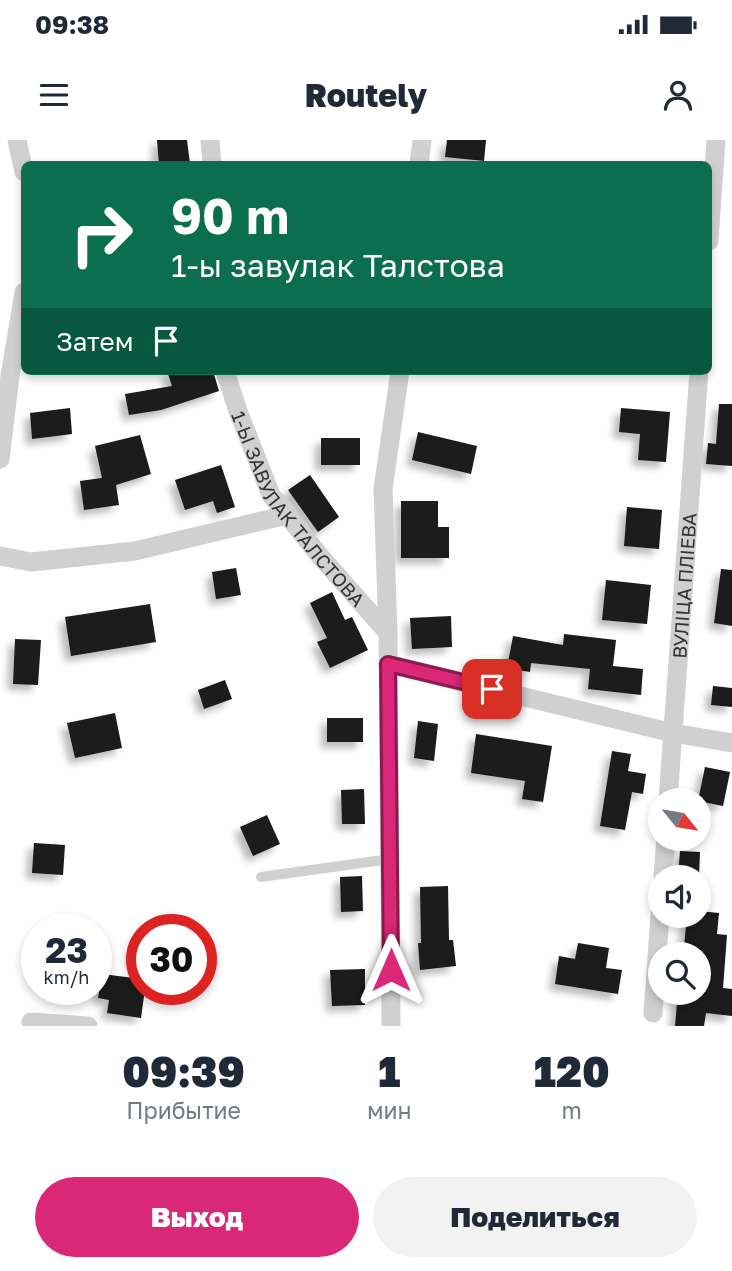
<!DOCTYPE html>
<html lang="ru">
<head>
<meta charset="utf-8">
<style>
	body { margin:0; font-family:"Golos Text",sans-serif; background:#f2f2f3; color:#1f2937; height:100vh; display:flex; flex-direction:column; font-size:26px; white-space:nowrap }
	* { box-sizing:border-box; margin:0 }
	p { font-size:23px; color:#747a83 }
	.icon { flex:none; width:38px; height:38px; fill:none; stroke:currentColor; stroke-width:2; stroke-linecap:round; stroke-linejoin:round }
	.map { position:relative; height:886px; overflow:hidden }
	.details { display:flex; flex-direction:column; background:#fff; flex:1 }
	.details>* { flex:none }
	.banner { position:absolute; left:21px; top:21px; width:691px; height:214px; border-radius:10px; box-shadow:0 4px 10px #0003; background:#0b6e4f; color:#fff; overflow:hidden }
	.needle { width:46px; rotate:120deg }
	.buttons { position:absolute; left:648px; top:648px; display:grid; gap:14px }
	.buttons a { display:grid; place-items:center; width:63px; height:63px; border-radius:50%; background:#fff; box-shadow:0 4px 10px #0003; font-size:35px }
	.speed { position:absolute; left:21px; top:774px; display:flex; gap:14px; font-size:35px; font-weight:700; text-align:center }
	.speed>* { display:grid; place-content:center; width:91px; height:91px; border-radius:50%; background:#fff; box-shadow:0 4px 10px #0003; line-height:1 }
	.speed small { font-size:18px; font-weight:400 }
	.speed .limit { border:10px solid #d22; background:#fff; color:#111 }
	.pin { position:absolute; display:grid; place-items:center; width:60px; height:60px; color:#fff; margin:-30px; border-radius:14px; box-shadow:0 4px 10px #0006 }
	.me { position:absolute; width:77px; margin:-38px; rotate:0deg; stroke-linejoin:round; filter:drop-shadow(0 0 5px #0008) }
	.turn { display:flex; align-items:center; gap:24px; height:147px; padding:0 35px; font-size:32px }
	.turn .icon { width:91px; height:91px; stroke-width:2.5 }
	.turn b { display:block; font-size:49px; line-height:60px }
	.then { display:flex; align-items:center; height:66px; padding:0 35px; background:#0003; gap:14px; font-size:26px }
	.eta { display:flex; justify-content:space-evenly; align-items:center; height:119px; text-align:center }
	.eta b { font-size:42px; font-weight:800; line-height:49px }
	.button { display:flex; gap:14px; margin-top:auto; padding:14px 35px }
	.button a { flex:1; height:80px; border-radius:42px; background:#db2777; color:#fff; font-size:28px; font-weight:800; line-height:80px; text-align:center }
	.button a+a { background:#f2f2f3; color:#1f2937 }
	.status { display:flex; justify-content:space-between; align-items:center; height:49px; padding:0 35px; background:#fff; direction:ltr }
	.status svg { height:19px; fill:currentColor }
	header { display:flex; justify-content:space-between; align-items:center; height:91px; padding:0 35px; background:#fff; font-size:32px; font-weight:800 }
	.map>svg:first-child { display:block }
</style>
</head>
<body>
<div class="status"><b>09:38</b><svg viewBox="0 0 49 12"><path d="M0 12V9h3v3zM5 12V6h3v6zM10 12V3h3v9zM15 12V0h3v12zM26 1h20v11H26zM47 4h2v5h-2z"/></svg></div>
<header><svg class="icon" aria-label="menu" viewBox="0 0 24 24"><path d="M4 6h16M4 12h16M4 18h16"/></svg>Routely<svg class="icon" aria-label="person" viewBox="0 0 24 24"><circle cx="12" cy="8" r="4"/><path d="M4 21q1-7 8-7t8 7"/></svg></header>
<div class="map">
<svg width="732" height="886" viewBox="0 0 732 886">
	<defs>
		<filter id="shadow"><feDropShadow dx="-6" dy="6" stdDeviation="3.5" flood-color="#0004"/></filter>
	</defs>
	<rect width="100%" height="100%" fill="#fff"/>
	<!-- building -->
	<path fill="#1a1a1a" filter="url(#shadow)" d="M 157,0 L 187,0 L 190,24 L 159,24 Z
		M 447,0 L 486,0 L 484,21 L 445,17 Z
		M 167,231 L 213,231 L 219,251 L 161,270 L 129,275 L 125,254 L 172,246 Z
		M 719,264 L 732,264 L 732,326 L 706,324 L 708,303 L 716,304 Z
		M 70,268 L 72,294 L 32,299 L 30,273 Z
		M 621,268 L 670,272 L 666,322 L 638,320 L 640,294 L 619,292 Z
		M 418,292 L 477,306 L 471,334 L 412,320 Z
		M 140,295 L 151,334 L 116,345 L 119,365 L 84,370 L 80,341 L 102,338 L 95,306 Z
		M 321,298 L 360,298 L 360,325 L 321,325 Z
		M 221,325 L 235,367 L 217,373 L 213,361 L 185,370 L 175,340 Z
		M 310,335 L 339,377 L 318,392 L 288,350 Z
		M 401,361 L 438,361 L 438,387 L 449,387 L 449,418 L 401,418 Z
		M 627,367 L 662,370 L 659,409 L 624,406 Z
		M 236,428 L 241,455 L 216,459 L 212,432 Z
		M 721,429 L 732,430 L 732,486 L 714,483 Z
		M 606,440 L 651,445 L 647,484 L 602,480 Z
		M 332,452 L 345,480 L 352,477 L 368,510 L 330,528 L 317,502 L 327,498 L 310,463 Z
		M 150,464 L 156,502 L 71,516 L 65,477 Z
		M 451,476 L 452,507 L 412,509 L 410,478 Z
		M 564,494 L 616,500 L 613,526 L 643,529 L 641,555 L 588,549 L 590,529 L 531,523 L 530,532 L 507,528 L 513,496 L 563,505 Z
		M 15,499 L 41,500 L 38,545 L 13,544 Z
		M 225,540 L 232,559 L 204,569 L 198,550 Z
		M 713,546 L 732,548 L 732,567 L 711,565 Z
		M 115,573 L 122,608 L 75,618 L 67,583 Z
		M 327,578 L 363,578 L 363,602 L 327,602 Z
		M 418,581 L 438,584 L 434,621 L 414,618 Z
		M 476,594 L 552,606 L 543,662 L 522,659 L 525,641 L 471,633 Z
		M 612,611 L 631,614 L 628,631 L 646,634 L 643,654 L 632,652 L 625,690 L 600,686 Z
		M 705,627 L 730,632 L 723,666 L 698,661 Z
		M 364,649 L 365,684 L 342,684 L 341,650 Z
		M 267,675 L 280,704 L 253,716 L 240,687 Z
		M 34,703 L 65,705 L 63,735 L 32,733 Z
		M 680,711 L 700,712 L 699,737 L 678,737 Z
		M 362,736 L 363,771 L 341,772 L 340,737 Z
		M 448,746 L 449,800 L 453,800 L 456,826 L 420,830 L 418,803 L 421,803 L 420,747 Z
		M 698,771 L 719,773 L 717,794 L 727,795 L 723,848 L 732,849 L 732,876 L 706,873 L 704,886 L 675,886 L 678,852 L 698,852 L 698,809 L 684,807 L 687,775 L 698,775 Z
		M 578,803 L 609,808 L 606,828 L 622,830 L 618,854 L 555,844 L 559,816 L 575,819 Z
		M 365,829 L 365,865 L 332,866 L 330,830 Z
		M 102,834 L 142,839 L 142,849 L 145,849 L 141,878 L 107,873 L 109,860 L 98,858 Z"/>
	<g fill="none" stroke-linecap="round" stroke-linejoin="round">
		<!-- lane -->
		<path stroke="#d0d0d0" stroke-width="10" d="M 261,737 L 390,719"/>
		<!-- street -->
		<g stroke="#d0d0d0" stroke-width="19">
			<path d="M 17,0 L 24,32"/>
			<path d="M 210,0 L 212,24"/>
			<path d="M 419,24 L 422,0"/>
			<path d="M 709,101 L 716,0"/>
			<path id="s1" d="M 225,231 L 238,271 L 271,355 L 320,416 L 388,493"/>
			<path d="M 0,319 L 10,236 L 24,152"/>
			<path d="M 0,416 L 31,422 L 135,411 L 287,375"/>
			<path d="M 388,524 L 673,593 L 732,603"/>
			<path id="s2" d="M 668,660 L 699,231"/>
			<path d="M 663,737 L 666,698"/>
			<path d="M 653,873 L 660,775"/>
			<path d="M 31,882 L 88,886"/>
			<path d="M 391,886 L 388,493 L 383,349 L 400,231"/>
		</g>
	</g>
	<g fill="none" stroke-linecap="round" stroke-linejoin="round">
		<defs>
			<path id="route" d="M 391,830 L 388,524 L 492,549"/>
		</defs>
		<!-- route casing -->
		<use href="#route" stroke="#8e194d" stroke-width="18"/>
		<!-- route -->
		<use href="#route" stroke="#db2777" stroke-width="12"/>
	</g>
	<g text-anchor="middle" dominant-baseline="central" stroke-width="7" stroke-linejoin="round" paint-order="stroke">
		<!-- street labels -->
		<g font-size="19" fill="#333" stroke="#fff">
			<text stroke="none"><textPath href="#s1" startOffset="158">1-Ы ЗАВУЛАК ТАЛСТОВА</textPath></text>
			<text stroke="none"><textPath href="#s2" startOffset="215">ВУЛІЦА ПЛІЕВА</textPath></text>
		</g>
	</g>
</svg>
<div class="buttons">
<a><svg class="needle" viewBox="-14 -14 28 28"><path d="M0-13l5 13h-10z" fill="#e53935"/><path d="M0 13l5-13h-10z" fill="#747a83"/></svg></a>
<a><svg class="icon" aria-label="sound" viewBox="0 0 24 24"><path d="M4 9h4l5-4v14l-5-4H4zM17 9q2 3 0 6"/></svg></a>
<a><svg class="icon" aria-label="search" viewBox="0 0 24 24"><circle cx="10" cy="10" r="6"/><path d="M15 15l6 6"/></svg></a>
</div>
<div class="speed"><div>23<small>km/h</small></div><div class="limit">30</div></div>
<div class="pin" style="left:492px;top:549px;background:#d93025"><svg class="icon" aria-label="arrive" viewBox="0 0 24 24"><path d="M6 21V4h12l-3 4 3 4H6"/></svg></div>
<svg class="me" style="left:391px;top:830px" viewBox="-20 -20 40 40"><path d="M0-17L14 15 0 8-14 15z" fill="#db2777" stroke="#fff" stroke-width="4"/></svg>
<div class="banner">
<div class="turn"><svg class="icon" aria-label="right" viewBox="0 0 24 24"><path d="M7 20v-9h11M14 6l5 5-5 5"/></svg><div><b>90 m</b>1-ы завулак Талстова</div></div>
<div class="then">Затем<svg class="icon" aria-label="arrive" viewBox="0 0 24 24"><path d="M6 21V4h12l-3 4 3 4H6"/></svg></div>
</div>
</div>
<section class="details">
<div class="eta">
<div><b>09:39</b><p>Прибытие</p></div>
<div><b>1</b><p>мин</p></div>
<div><b>120</b><p>m</p></div>
</div>
<div class="button"><a>Выход</a><a>Поделиться</a></div>
</section>
</body>
</html>
